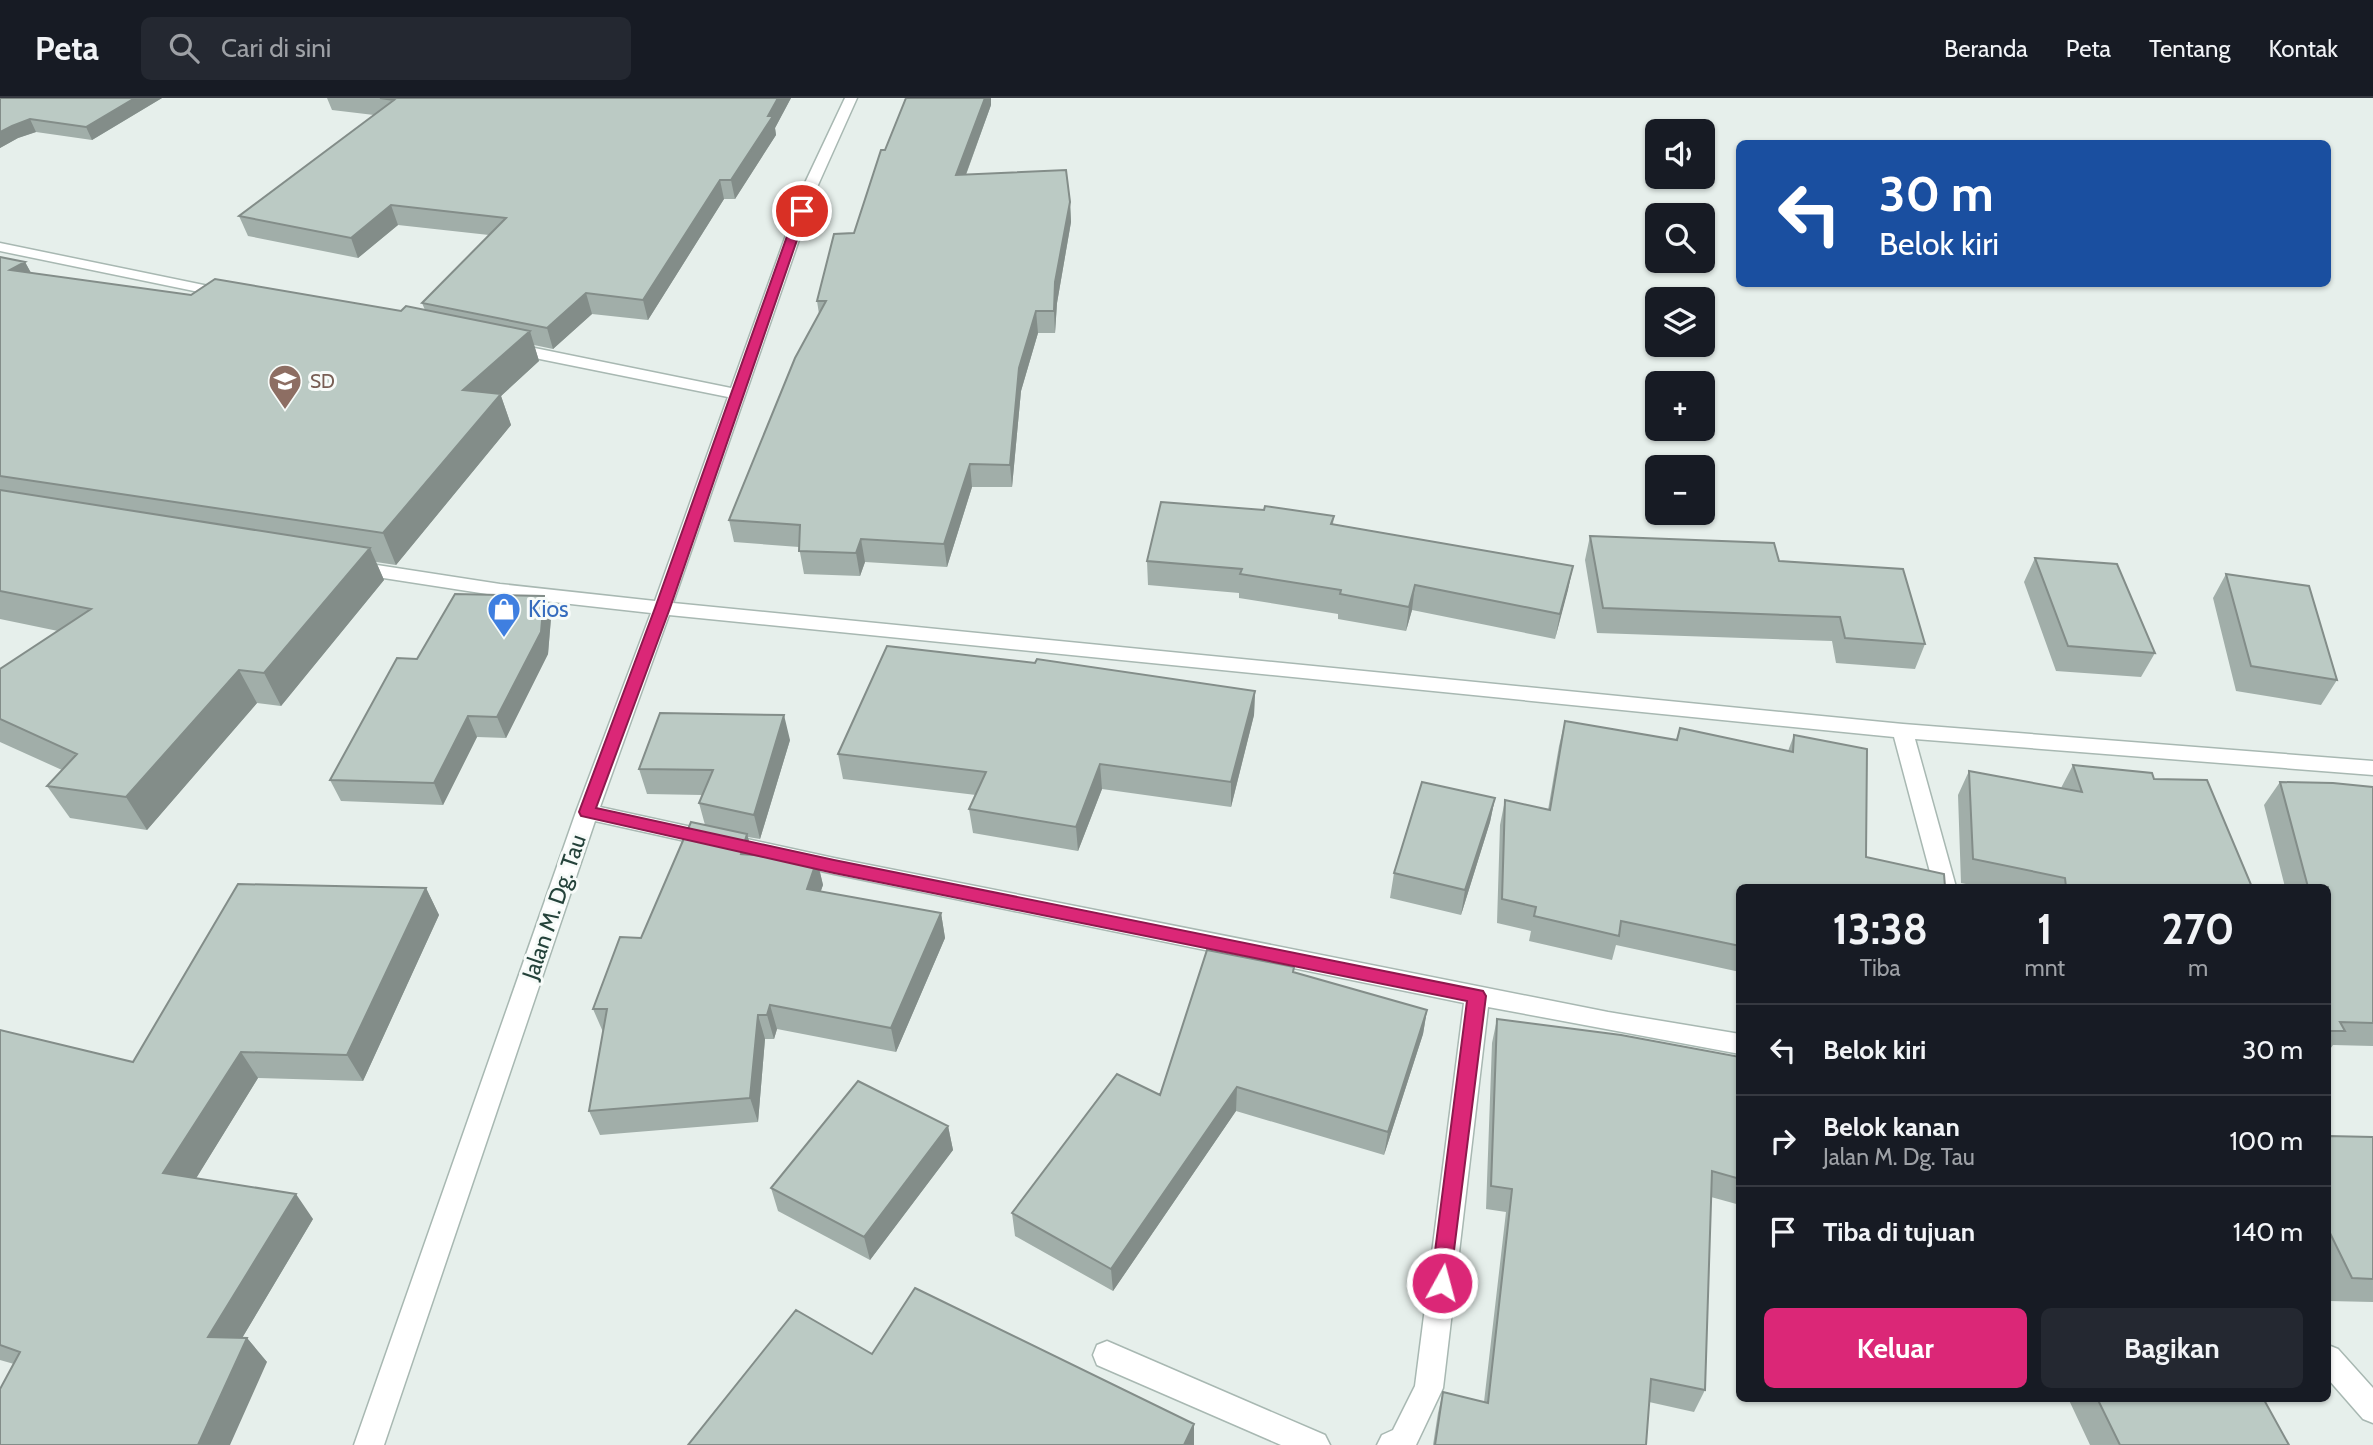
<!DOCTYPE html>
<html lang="id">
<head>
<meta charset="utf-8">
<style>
	body { margin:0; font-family:Cabin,sans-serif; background:#242831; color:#f1f3f6; height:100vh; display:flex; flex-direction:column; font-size:26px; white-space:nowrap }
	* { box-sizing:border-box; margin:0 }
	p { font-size:23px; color:#9ea1a6 }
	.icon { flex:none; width:38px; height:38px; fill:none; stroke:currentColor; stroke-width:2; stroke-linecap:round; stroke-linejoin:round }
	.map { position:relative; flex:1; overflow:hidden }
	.details { position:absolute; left:1736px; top:786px; width:595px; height:518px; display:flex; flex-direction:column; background:#171b24; border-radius:10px; box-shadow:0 2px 5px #0004 }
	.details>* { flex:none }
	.guide { position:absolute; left:1736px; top:42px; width:595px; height:147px; border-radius:10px; box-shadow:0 2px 5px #0004; background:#1a4fa0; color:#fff; overflow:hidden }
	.buttons { position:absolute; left:1645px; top:21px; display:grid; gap:14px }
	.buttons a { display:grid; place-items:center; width:70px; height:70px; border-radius:10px; background:#171b24; box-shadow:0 2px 5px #0004; font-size:35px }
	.pin { position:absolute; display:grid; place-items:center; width:60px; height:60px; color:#fff; margin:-30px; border:4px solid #fff; border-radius:50%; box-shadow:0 2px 7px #0007 }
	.me { position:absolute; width:77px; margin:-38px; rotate:7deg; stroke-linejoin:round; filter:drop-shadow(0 0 5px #0008) }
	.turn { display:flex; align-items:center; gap:24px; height:147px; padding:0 28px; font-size:32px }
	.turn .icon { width:91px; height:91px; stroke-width:2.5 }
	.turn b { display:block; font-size:49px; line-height:60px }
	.eta { display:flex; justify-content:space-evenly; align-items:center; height:119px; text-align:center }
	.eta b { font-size:42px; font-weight:700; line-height:49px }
	.primary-button { display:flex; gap:14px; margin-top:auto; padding:14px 28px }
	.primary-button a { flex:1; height:80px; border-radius:10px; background:#db2777; color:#fff; font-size:28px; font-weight:700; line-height:80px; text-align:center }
	.primary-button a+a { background:#242831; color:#f1f3f6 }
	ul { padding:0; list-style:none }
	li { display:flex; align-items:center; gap:21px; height:91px; padding:0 28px; border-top:2px solid #363941 }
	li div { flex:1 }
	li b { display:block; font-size:26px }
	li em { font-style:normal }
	header { display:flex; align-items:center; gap:42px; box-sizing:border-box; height:98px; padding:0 35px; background:#171b24; border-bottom:2px solid #363941 }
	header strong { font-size:33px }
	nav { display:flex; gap:38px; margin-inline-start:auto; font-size:24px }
	.search { width:490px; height:63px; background:#242831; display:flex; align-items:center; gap:18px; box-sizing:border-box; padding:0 24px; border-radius:10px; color:#9ea1a6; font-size:26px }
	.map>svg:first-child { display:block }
</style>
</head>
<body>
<header>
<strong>Peta</strong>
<div class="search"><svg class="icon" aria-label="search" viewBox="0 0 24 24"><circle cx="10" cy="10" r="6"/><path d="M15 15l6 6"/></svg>Cari di sini</div>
<nav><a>Beranda</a><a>Peta</a><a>Tentang</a><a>Kontak</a></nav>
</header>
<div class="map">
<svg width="2373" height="1347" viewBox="0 0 2373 1347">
	<rect width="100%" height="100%" fill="#e6efeb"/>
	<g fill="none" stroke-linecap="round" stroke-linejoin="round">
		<defs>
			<path id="minor" d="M 845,0 L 857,0 L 818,87 L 673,505 L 1903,626 L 2373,663 L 2373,677 L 1915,641 L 1956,789 L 1934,789 L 1894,639 L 669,517 L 600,709 L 834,760 L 1608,914 L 1740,936 L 1740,956 L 1488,909 L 1443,1290 L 1416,1347 L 1377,1347 L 1382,1337 L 1393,1332 L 1415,1288 L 1464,905 L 834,776 L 595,723 L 384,1347 L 354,1347 L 576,714 L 651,515 L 500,498 L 351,475 L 342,469 L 351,463 L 500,486 L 655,503 L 728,299 L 510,255 L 502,250 L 510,245 L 731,290 L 804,87 Z
				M 0,145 L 228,192 L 235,196 L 228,200 L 0,153 Z
				M 1107,1243 L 1325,1337 L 1330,1347 L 1281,1347 L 1097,1267 L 1093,1257 L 1097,1247 Z
				M 2328,1247 L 2338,1251 L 2373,1290 L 2373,1325 L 2363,1321 L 2328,1281 Z"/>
		</defs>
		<!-- minor casing -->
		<use href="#minor" stroke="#a8b8b2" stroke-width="3"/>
		<!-- minor -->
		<use href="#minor" fill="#fff" fill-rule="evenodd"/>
	</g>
	<!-- wall -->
	<path fill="#a1aea9" d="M 0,0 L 162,0 L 92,42 L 36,34 L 18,40 L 0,50 Z
		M 327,0 L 791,0 L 775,30 L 776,37 L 735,101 L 724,101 L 648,222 L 592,216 L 553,251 L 534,247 L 539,263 L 501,298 L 511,327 L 396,467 L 376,464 L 384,482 L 281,608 L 257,605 L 147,732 L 70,720 L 47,688 L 62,672 L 0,644 L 0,571 L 58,533 L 0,521 L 0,159 L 25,164 L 31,175 L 191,197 L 401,213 L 425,212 L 422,205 L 489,137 L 398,127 L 358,160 L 248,138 L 239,118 L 374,17 L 332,12 Z
		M 991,7 L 966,77 L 1070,104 L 1071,124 L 1057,205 L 1055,235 L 1038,235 L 1021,293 L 1012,389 L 972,389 L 947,469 L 865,464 L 860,478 L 804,476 L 799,449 L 734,444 L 729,422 L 819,216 L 817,203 L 854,135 L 885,52 Z
		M 1334,418 L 1333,426 L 1573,468 L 1555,541 L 1412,512 L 1406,533 L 1338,521 L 1338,516 L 1239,500 L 1239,495 L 1148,487 L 1147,463 Z
		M 1590,438 L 1779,463 L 1925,546 L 1915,571 L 1836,565 L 1832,543 L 1597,535 L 1585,462 Z
		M 2035,460 L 2155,555 L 2141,579 L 2056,573 L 2024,484 Z
		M 2226,476 L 2337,582 L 2321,607 L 2236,593 L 2213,500 Z
		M 544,498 L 551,520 L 548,556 L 506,640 L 477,639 L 443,707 L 341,703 L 330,682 L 417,561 Z
		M 1035,565 L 1255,593 L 1254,617 L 1231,709 L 1102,691 L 1078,753 L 973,735 L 969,711 L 976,697 L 843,681 L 838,656 Z
		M 1565,623 L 1676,642 L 1680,630 L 1788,653 L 1794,637 L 1867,651 L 1740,789 L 1740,874 L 1616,847 L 1612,862 L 1529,843 L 1531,833 L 1497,825 L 1500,727 L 1505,702 L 1548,712 L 1559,648 Z
		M 790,642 L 760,741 L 748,739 L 753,757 L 817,762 L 823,787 L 820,794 L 941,815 L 945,840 L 896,954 L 777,931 L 774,941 L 765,941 L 758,1024 L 600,1037 L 589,1013 L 603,934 L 593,911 L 641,840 L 705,727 L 699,705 L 702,697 L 647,696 L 639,671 Z
		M 2073,667 L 2154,681 L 2252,789 L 1981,789 L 1961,785 L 1958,697 L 1969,673 L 2061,690 Z
		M 2280,684 L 2373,689 L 2373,948 L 2333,947 L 2328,954 L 2328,789 L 2285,789 L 2264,707 Z
		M 1495,700 L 1490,724 L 1461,817 L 1390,800 L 1394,775 Z
		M 426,790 L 439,817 L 363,983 L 258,980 L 196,1080 L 313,1121 L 242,1240 L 247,1240 L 267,1264 L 14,1266 L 0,1262 L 0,932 L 133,964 Z
		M 1294,875 L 1427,912 L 1423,936 L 1384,1057 L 1236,1013 L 1113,1193 L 1015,1138 L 1012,1115 L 1160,997 Z
		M 1497,921 L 1740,959 L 1740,1107 L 1711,1099 L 1705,1292 L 1694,1314 L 1649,1304 L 1646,1347 L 1433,1347 L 1438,1315 L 1443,1294 L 1484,1304 L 1506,1114 L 1486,1111 L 1492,945 Z
		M 948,1028 L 953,1052 L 870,1162 L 778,1113 L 771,1090 Z
		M 2328,1038 L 2373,1039 L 2373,1204 L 2329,1203 L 2328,1199 Z
		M 2068,1300 L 2263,1300 L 2289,1347 L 2090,1347 Z"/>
	<!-- shaded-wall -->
	<path fill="#838d89" d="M 135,0 L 162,0 L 92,42 L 86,29 Z
		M 778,0 L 791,0 L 775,30 L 776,37 L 735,101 L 731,82 Z
		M 985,0 L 991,0 L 991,7 L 958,98 L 956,77 Z
		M 30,21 L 36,34 L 18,40 L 0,50 L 0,34 L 12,28 Z
		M 720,82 L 724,101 L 648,222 L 643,202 Z
		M 1070,104 L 1071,124 L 1057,205 L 1055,235 L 1054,213 L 1055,184 Z
		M 391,107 L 398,127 L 358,160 L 351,140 Z
		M 25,164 L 41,193 L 10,172 Z
		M 586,195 L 592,216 L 553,251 L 547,230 Z
		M 1036,213 L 1038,235 L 1021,293 L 1012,389 L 1010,367 L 1019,270 Z
		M 530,233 L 539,263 L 501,298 L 511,327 L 396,467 L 383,435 L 463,292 Z
		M 970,366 L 972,389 L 947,469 L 944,446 Z
		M 861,441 L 865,464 L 860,478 L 856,455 Z
		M 370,450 L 384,482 L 281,608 L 264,575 Z
		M 1573,468 L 1568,492 L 1555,541 L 1560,516 Z
		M 1415,487 L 1412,512 L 1406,533 L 1409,509 Z
		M 544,498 L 551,520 L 548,556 L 506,640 L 497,619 Z
		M 239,572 L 257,605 L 147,732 L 126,699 Z
		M 1255,593 L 1254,617 L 1231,709 L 1231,684 Z
		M 784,617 L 790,642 L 760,741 L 754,717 Z
		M 468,618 L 477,639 L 443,707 L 434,685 Z
		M 1100,666 L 1102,691 L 1078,753 L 1076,729 Z
		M 1495,700 L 1490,724 L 1461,817 L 1465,792 Z
		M 747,736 L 754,761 L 741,756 Z
		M 817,762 L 823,787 L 813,816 L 807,791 Z
		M 426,790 L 439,817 L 363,983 L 347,957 Z
		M 941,815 L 945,840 L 896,954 L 891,930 Z
		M 770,907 L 777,931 L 774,941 L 767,917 Z
		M 1427,912 L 1423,936 L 1384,1057 L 1388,1034 Z
		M 758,917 L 765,941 L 758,1024 L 750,1000 Z
		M 241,954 L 258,980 L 184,1100 L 163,1075 Z
		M 1237,989 L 1236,1013 L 1113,1193 L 1111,1171 Z
		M 948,1028 L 953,1052 L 870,1162 L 864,1139 Z
		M 296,1096 L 313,1121 L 229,1262 L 208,1239 Z
		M 247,1240 L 267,1264 L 230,1347 L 198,1347 Z
		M 1194,1326 L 1194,1347 L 1184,1347 Z"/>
	<!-- building -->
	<path fill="#bbcac4" stroke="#838d89" stroke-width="2" d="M 0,0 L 135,0 L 86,29 L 30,21 L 12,28 L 0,34 Z
		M 380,0 L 778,0 L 768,18 L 773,18 L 731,82 L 720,82 L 643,202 L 586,195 L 547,230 L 422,205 L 506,120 L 391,107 L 351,140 L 239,118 L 394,2 Z
		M 906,0 L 985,0 L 956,77 L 1066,72 L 1070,104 L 1055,184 L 1054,213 L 1036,213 L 1019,270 L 1010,367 L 970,366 L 944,446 L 861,441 L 856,455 L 799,453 L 800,427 L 729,422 L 795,260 L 826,203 L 817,203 L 834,136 L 854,135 L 881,52 L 885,52 Z
		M 0,159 L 25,164 L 10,172 L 191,197 L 215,181 L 401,213 L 406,208 L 530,233 L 463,292 L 501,296 L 383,435 L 0,378 Z
		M 0,392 L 370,450 L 264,575 L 239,572 L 126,699 L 47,688 L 77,656 L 0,621 L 0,571 L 91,511 L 0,493 Z
		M 1161,404 L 1264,412 L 1265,408 L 1334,418 L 1331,426 L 1573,468 L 1560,516 L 1415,487 L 1409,509 L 1340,496 L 1341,492 L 1240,476 L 1242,471 L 1147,463 Z
		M 1590,438 L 1774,445 L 1779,463 L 1903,471 L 1925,546 L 1845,540 L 1840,519 L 1603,510 Z
		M 2035,460 L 2117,466 L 2155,555 L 2068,548 Z
		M 2226,476 L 2309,488 L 2337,582 L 2251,568 Z
		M 455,496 L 544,498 L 541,534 L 497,619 L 468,618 L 434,685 L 330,682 L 397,560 L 417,561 Z
		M 887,548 L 1035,565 L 1037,561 L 1255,593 L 1231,684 L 1100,666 L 1076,729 L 969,711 L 986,674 L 838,656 Z
		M 660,615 L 784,617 L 754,717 L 699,705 L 713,672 L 639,671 Z
		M 1565,623 L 1677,642 L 1680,630 L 1793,654 L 1794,637 L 1867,651 L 1866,759 L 1944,776 L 1945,789 L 1740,789 L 1740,848 L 1621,823 L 1619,838 L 1534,818 L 1536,809 L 1502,801 L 1505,702 L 1550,712 Z
		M 2073,667 L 2152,675 L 2154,681 L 2207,682 L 2252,789 L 2066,789 L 2065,780 L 1973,761 L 1969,673 L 2082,694 Z
		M 1422,684 L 1495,700 L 1465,792 L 1394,775 Z
		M 2280,684 L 2333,685 L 2373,689 L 2373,925 L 2340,924 L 2345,933 L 2328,933 L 2328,789 L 2308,789 Z
		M 691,724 L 747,736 L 741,756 L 817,762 L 807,791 L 941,815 L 891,930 L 770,907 L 767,917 L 758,917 L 750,1000 L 589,1013 L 607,911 L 593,911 L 620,839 L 641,840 Z
		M 238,786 L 426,790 L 347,957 L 241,954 L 163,1075 L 296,1096 L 208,1239 L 247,1240 L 198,1347 L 0,1347 L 0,1291 L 20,1254 L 0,1247 L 0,932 L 133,964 Z
		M 1207,852 L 1294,869 L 1293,874 L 1427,912 L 1388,1034 L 1237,989 L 1111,1171 L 1012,1115 L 1117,976 L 1160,997 Z
		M 1497,921 L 1621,937 L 1740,959 L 1740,1081 L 1712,1073 L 1705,1292 L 1651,1281 L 1646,1347 L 1435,1347 L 1443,1294 L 1488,1305 L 1512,1091 L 1491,1088 Z
		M 858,983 L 948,1028 L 864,1139 L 771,1090 Z
		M 2328,1038 L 2373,1039 L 2373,1181 L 2352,1180 L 2328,1131 Z
		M 915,1190 L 1194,1326 L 1184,1347 L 688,1347 L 796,1212 L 872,1256 Z
		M 2097,1300 L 2263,1300 L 2289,1347 L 2120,1347 Z"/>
	<!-- route -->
	<path fill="#db2777" stroke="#8e194d" stroke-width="2" d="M 802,110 L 807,113 L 670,510 L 596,710 L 834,762 L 1483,893 L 1486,898 L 1449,1192 L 1442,1195 L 1434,1192 L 1431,1185 L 1467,903 L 834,775 L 581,718 L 579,714 L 655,510 L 796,113 Z"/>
	<!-- icons -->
	<defs>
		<symbol id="school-pin" viewBox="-11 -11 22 30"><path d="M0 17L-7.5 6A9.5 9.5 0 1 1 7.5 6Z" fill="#8d6e63" stroke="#f7fbf9"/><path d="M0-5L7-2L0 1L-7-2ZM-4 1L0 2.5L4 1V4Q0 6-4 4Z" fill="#fff"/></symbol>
		<symbol id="shop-pin" viewBox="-11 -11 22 30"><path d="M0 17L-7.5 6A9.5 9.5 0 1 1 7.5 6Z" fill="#3f7fe0" stroke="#f7fbf9"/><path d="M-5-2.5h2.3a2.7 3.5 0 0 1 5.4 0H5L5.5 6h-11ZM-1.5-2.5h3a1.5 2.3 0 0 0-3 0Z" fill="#fff"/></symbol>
	</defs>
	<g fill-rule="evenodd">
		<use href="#school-pin" x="266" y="264" width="38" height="52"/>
		<use href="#shop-pin" x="485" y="492" width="38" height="52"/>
	</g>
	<g text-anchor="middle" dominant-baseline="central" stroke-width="6" stroke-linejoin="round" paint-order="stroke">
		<!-- far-education labels -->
		<g font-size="19" fill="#785e54" stroke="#f7fbf9" text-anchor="start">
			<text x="310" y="283">SD</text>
		</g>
		<!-- shop labels -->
		<g font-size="23" fill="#366cbe" stroke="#f7fbf9" text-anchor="start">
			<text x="528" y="511">Kios</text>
		</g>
		<!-- street labels -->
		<g font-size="23" fill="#24423a" stroke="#f7fbf9">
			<text transform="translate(554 809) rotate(-71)">Jalan M. Dg. Tau</text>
		</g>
	</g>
</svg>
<div class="buttons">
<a><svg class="icon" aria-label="sound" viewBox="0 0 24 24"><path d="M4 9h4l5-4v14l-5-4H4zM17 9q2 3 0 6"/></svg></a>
<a><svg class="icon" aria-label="search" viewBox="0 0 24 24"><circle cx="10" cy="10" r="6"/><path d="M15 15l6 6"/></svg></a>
<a><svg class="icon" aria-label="layers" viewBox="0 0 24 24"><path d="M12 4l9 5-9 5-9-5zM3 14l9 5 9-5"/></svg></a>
<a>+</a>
<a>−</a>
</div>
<div class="pin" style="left:802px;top:113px;background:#d93025"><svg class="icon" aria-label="arrive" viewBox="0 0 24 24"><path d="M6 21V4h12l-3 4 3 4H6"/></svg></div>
<svg class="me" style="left:1442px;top:1185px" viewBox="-20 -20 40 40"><circle r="17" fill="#db2777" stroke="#fff" stroke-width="3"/><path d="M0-11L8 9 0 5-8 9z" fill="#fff"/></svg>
<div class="guide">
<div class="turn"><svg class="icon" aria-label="left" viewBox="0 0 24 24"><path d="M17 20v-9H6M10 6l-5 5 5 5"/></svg><div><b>30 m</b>Belok kiri</div></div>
</div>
<section class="details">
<div class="eta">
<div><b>13:38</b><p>Tiba</p></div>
<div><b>1</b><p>mnt</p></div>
<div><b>270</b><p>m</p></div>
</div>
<ul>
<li><svg class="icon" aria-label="left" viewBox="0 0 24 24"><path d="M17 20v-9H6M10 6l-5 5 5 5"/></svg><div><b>Belok kiri</b></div><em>30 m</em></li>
<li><svg class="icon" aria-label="right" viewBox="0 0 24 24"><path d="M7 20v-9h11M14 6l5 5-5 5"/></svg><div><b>Belok kanan</b><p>Jalan M. Dg. Tau</p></div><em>100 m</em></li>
<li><svg class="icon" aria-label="arrive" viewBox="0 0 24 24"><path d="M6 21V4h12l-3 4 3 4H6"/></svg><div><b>Tiba di tujuan</b></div><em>140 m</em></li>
</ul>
<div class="primary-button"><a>Keluar</a><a>Bagikan</a></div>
</section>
</div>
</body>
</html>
